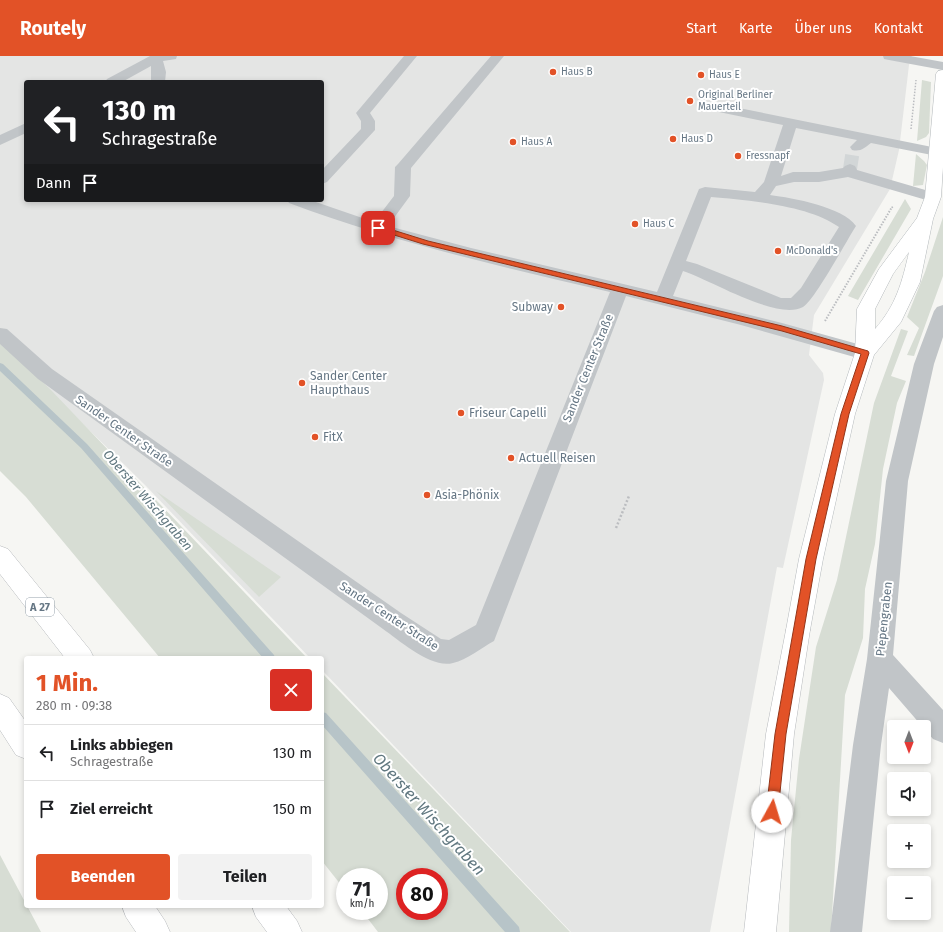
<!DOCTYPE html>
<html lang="de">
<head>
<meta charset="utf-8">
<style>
	body { margin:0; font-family:"Fira Sans",sans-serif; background:#f2f2f2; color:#202124; height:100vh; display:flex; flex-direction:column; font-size:15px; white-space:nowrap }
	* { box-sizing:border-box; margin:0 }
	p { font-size:13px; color:#757577 }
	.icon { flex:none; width:22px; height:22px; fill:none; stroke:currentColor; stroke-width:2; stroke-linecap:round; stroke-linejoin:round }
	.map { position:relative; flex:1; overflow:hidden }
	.drawer { position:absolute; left:24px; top:600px; width:300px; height:252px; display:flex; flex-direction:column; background:#fff; border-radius:4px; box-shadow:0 2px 6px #0003 }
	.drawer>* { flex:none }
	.banner { position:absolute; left:24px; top:24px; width:300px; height:122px; border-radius:4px; box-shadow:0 2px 6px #0003; background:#202124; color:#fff; overflow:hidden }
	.needle { width:26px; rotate:180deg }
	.tools { position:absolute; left:887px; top:664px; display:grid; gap:8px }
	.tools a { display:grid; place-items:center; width:44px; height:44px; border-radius:4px; background:#fff; box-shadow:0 2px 6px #0003; font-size:20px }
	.speed { position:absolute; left:336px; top:812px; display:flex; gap:8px; font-size:20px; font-weight:700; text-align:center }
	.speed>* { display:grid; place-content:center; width:52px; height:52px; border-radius:50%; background:#fff; box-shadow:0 2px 6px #0003; line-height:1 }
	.speed small { font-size:10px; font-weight:400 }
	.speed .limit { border:6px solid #d22; background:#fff; color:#111 }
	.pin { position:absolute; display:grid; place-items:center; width:34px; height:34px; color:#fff; margin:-17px; border-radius:8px; box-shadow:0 2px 6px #0006 }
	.me { position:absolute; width:44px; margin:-22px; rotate:6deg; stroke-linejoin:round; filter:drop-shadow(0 0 3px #0008) }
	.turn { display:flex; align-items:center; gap:14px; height:84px; padding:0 12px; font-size:18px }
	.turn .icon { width:52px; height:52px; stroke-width:2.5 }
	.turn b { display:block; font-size:28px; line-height:34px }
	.then { display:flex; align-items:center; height:38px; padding:0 12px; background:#0003; gap:8px; font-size:15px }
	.round { display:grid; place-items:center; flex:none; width:42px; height:42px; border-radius:4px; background:#f2f2f2 }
	.overview { display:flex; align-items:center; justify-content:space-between; height:68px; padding:0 12px }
	h1 { font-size:24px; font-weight:700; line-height:30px; color:#e25227 }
	.button { display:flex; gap:8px; margin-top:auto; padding:8px 12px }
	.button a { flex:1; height:46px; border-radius:4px; background:#e25227; color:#fff; font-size:16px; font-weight:700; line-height:46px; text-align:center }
	.button a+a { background:#f2f2f2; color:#202124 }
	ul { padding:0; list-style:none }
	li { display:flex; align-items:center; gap:12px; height:56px; padding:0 12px; border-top:1px solid #e0e0e0 }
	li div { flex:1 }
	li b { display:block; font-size:15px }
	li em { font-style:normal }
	header { display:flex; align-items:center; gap:24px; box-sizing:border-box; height:56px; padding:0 20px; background:#e25227; color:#fff }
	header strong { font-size:19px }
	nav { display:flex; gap:22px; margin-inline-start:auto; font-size:14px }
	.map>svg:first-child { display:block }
</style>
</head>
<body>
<header>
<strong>Routely</strong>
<nav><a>Start</a><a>Karte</a><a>Über uns</a><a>Kontakt</a></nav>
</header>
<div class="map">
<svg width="943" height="876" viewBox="0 0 943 876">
	<rect width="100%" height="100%" fill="#f6f6f3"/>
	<!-- built -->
	<path fill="#e4e5e4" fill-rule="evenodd" d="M 0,0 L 912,0 L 909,9 L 899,94 L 890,133 L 814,259 L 809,299 L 823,317 L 824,324 L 783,512 L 777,511 L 710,876 L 571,876 L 322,614 L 322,602 L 310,602 L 146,430 L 0,286 ZM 26,26 L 322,26 L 322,144 L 26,144 Z"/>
	<!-- green -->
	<path fill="#d7ddd4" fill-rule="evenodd" d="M 922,24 L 931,26 L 929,77 L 926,81 L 917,85 Z
		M 916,98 L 924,105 L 927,109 L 923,129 L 913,130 Z
		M 905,143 L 911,153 L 858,244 L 848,240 Z
		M 943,161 L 943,220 L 914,300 L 907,299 L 919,272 L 907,261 L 925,216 Z
		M 901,273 L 908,275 L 891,320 L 906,325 L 897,347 L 883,413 L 875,488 L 865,533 L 863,582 L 845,639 L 831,876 L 789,876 L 791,784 L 799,703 L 816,591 L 837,524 L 874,347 Z
		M 0,286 L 50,333 L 307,602 L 160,602 L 26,441 L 0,415 Z
		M 156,435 L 281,521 L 259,541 Z
		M 322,617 L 570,876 L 378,876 L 362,855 L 379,855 L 379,821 L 345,821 L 345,834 L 322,805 ZM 405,821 L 439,821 L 439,855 L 405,855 Z
		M 0,799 L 41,876 L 0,876 Z"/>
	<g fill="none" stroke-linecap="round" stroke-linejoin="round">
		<!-- stream -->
		<path fill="#b7c4c8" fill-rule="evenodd" d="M 0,307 L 3,308 L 87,388 L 274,599 L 275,602 L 263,602 L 81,392 L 0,315 Z
			M 322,656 L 326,657 L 519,871 L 520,876 L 505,876 L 322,669 Z"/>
		<!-- minor-tunnel -->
		<path stroke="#d2d6d7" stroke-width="14" stroke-dasharray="14 7" stroke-linecap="butt" d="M 850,113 L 853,94"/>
		<defs>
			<path id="major" d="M 943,14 L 943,111 L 941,141 L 933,163 L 920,226 L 901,266 L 874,299 L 855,358 L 823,503 L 810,574 L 807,582 L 798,585 L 789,582 L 786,574 L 799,503 L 835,358 L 855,297 L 857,253 L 879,213 L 917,162 L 925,141 L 936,18 L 938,15 ZM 909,196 C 902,227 896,249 875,273 L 875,253 L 893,218 Z"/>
			<path id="highway" d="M 0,490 L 8,493 L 90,594 L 94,602 L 65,602 L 0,518 Z
				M 798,563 L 807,566 L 810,574 L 794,678 L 776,876 L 744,876 L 766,678 L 786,574 L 789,566 Z
				M 0,638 L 9,642 L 26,666 L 26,703 L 16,699 L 0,674 Z
				M 122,850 L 155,850 L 165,865 L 170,876 L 136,876 L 126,861 Z
				M 252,850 L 286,850 L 297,865 L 302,876 L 267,876 L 256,861 Z"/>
		</defs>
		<!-- major casing -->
		<use href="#major" stroke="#b4b9bc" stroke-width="1"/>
		<!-- highway casing -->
		<use href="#highway" stroke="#b6b9bc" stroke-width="1"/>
		<!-- path-far2 -->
		<path stroke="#bbbdc0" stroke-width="1.5" stroke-dasharray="1.5 1.5" stroke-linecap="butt" d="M 911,73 L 916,24
			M 892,152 L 893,150"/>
		<!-- path-far1 -->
		<path stroke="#bbbdc0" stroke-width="2" stroke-dasharray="1.5 1.5" stroke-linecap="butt" d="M 825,265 L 892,151"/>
		<!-- path -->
		<path stroke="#bbbdc0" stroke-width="2.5" stroke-dasharray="2 2" stroke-linecap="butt" d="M 616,472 L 629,440"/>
		<!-- minor -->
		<path fill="#c1c5c8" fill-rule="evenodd" d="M 150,0 L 177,0 L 176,3 L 163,5 L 166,16 L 165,26 L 151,26 L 151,10 L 122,26 L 105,26 L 107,23 Z
			M 404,0 L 417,0 L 370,57 L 375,65 L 375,74 L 327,126 L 322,128 L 322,114 L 361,73 L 361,65 L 356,57 Z
			M 491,0 L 504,0 L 411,112 L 410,140 L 388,170 L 471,192 L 657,236 L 699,133 L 705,131 L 755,136 L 764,126 L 783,69 L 714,55 L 712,52 L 714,49 L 719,48 L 942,93 L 942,99 L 937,100 L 871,87 C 864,92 861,96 852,94 L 850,91 L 857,84 L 796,72 L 781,120 L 793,116 L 819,116 L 843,112 L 845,110 L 850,108 L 855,110 L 857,114 L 939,138 L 941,141 L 939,144 L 933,146 L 848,121 L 819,126 L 794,126 L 776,130 L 770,139 C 793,142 843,151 856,170 C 847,184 814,245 803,251 C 777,265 711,224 683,215 L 673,240 L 782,267 L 872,292 L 875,297 L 872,302 L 865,304 L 741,269 L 626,240 L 494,585 C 481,592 467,604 453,607 C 432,613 400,585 383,573 L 38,323 L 0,288 L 0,272 L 7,273 L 52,313 L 401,557 L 441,583 L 449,584 L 476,569 L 610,236 C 502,211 393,186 289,147 L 287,144 L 310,144 L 374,166 L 394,140 L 395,111 L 398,108 ZM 711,141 C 747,144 809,149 839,171 L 801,232 L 791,242 L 781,242 L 697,208 L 686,205 Z
			M 883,0 L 910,0 L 943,6 L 943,14 L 889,4 L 884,3 Z
			M 26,67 L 26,77 L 0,89 L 0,79 Z
			M 943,249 L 943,281 L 934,308 L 908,425 L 893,599 L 943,654 L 943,687 L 933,683 L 889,632 L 881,689 L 862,876 L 830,876 L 853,689 L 867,603 L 886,425 L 914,308 L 934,255 L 937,251 Z"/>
		<!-- major -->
		<use href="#major" fill="#fff" fill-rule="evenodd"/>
		<!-- highway -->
		<use href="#highway" fill="#fff" fill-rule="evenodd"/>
	</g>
	<!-- route -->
	<path fill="#e25227" stroke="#933519" d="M 375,170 L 380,170 L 428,185 L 782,270 L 868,295 L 869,297 L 849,358 L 816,503 L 786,678 L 778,756 L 776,760 L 772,762 L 768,760 L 766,756 L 775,678 L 806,503 L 841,358 L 861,298 L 782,275 L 423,188 L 375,173 Z"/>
	<!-- markers -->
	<g fill="#e25227" stroke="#fff" stroke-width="1.5">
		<circle cx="553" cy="16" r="4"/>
		<circle cx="701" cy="19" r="4"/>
		<circle cx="690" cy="45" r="4"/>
		<circle cx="673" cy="83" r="4"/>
		<circle cx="513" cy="86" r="4"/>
		<circle cx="738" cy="100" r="4"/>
		<circle cx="635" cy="168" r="4"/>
		<circle cx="778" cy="195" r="4"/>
		<circle cx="561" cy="251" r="4"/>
		<circle cx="302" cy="327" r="4"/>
		<circle cx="461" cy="357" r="4"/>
		<circle cx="315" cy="381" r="4"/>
		<circle cx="511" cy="402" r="4"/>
		<circle cx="427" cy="439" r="4"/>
	</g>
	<g text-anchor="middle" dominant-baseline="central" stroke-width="4" stroke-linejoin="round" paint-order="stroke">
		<!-- far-poi labels -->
		<g font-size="10" fill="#657684" stroke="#fff" text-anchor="start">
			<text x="561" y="16">Haus B</text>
			<text x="709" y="19">Haus E</text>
			<text x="698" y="39">Original Berliner<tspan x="698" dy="12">Mauerteil</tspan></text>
			<text x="681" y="83">Haus D</text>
			<text x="521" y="86">Haus A</text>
			<text x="746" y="100">Fressnapf</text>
			<text x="643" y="168">Haus C</text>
			<text x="786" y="195">McDonald's</text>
		</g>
		<!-- shield labels -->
		<rect fill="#fff" stroke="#939fa9" stroke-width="1" x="26" y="542" width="28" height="18" rx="3"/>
		<g font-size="11" font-weight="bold" fill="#657684">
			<text x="40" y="551">A 27</text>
		</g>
		<!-- poi labels -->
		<g font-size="12" fill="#657684" stroke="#fff" text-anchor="start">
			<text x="553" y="251" text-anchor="end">Subway</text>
			<text x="310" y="320">Sander Center<tspan x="310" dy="14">Haupthaus</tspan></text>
			<text x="469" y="357">Friseur Capelli</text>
			<text x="323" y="381">FitX</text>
			<text x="519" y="402">Actuell Reisen</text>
			<text x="435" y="439">Asia-Phönix</text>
		</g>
		<!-- street labels -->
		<g font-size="12" fill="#657684" stroke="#fff">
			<text transform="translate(588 312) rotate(-68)">Sander Center Straße</text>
			<text transform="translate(124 375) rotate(35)">Sander Center Straße</text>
			<text transform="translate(389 560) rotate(33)">Sander Center Straße</text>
			<text transform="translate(884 563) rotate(-84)">Piepengraben</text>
		</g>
		<!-- water labels -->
		<g font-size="13" font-style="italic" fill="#617880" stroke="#fff">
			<text transform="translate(148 444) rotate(49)">Oberster Wischgraben</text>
		</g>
		<!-- near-water labels -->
		<g font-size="16" font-style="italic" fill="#617880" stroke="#fff">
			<text transform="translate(429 758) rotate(48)">Oberster Wischgraben</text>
		</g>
	</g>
</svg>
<div class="tools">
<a><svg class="needle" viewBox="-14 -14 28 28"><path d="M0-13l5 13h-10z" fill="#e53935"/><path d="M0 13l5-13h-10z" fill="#757577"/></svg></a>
<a><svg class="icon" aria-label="sound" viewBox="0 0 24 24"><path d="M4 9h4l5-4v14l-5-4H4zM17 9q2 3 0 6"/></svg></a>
<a>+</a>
<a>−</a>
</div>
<div class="speed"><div>71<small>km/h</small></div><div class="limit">80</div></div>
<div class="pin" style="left:378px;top:172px;background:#d93025"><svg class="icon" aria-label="arrive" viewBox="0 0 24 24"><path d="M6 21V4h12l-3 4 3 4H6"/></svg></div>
<svg class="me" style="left:772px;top:756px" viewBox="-20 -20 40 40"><circle r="19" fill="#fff"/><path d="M0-13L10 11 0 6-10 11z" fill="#e25227"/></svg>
<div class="banner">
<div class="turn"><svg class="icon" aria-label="left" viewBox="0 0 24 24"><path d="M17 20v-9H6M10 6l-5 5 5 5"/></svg><div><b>130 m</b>Schragestraße</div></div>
<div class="then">Dann<svg class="icon" aria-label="arrive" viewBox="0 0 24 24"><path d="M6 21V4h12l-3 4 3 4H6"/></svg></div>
</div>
<section class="drawer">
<div class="overview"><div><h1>1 Min.</h1><p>280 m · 09:38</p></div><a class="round" style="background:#d93025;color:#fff"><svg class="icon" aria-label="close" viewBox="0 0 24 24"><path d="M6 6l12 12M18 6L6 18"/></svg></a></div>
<ul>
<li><svg class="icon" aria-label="left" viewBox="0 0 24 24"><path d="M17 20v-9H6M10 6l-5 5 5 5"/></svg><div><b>Links abbiegen</b><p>Schragestraße</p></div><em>130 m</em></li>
<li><svg class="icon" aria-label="arrive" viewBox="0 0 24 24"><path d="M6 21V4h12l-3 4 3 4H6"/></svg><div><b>Ziel erreicht</b></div><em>150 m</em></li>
</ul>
<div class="button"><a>Beenden</a><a>Teilen</a></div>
</section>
</div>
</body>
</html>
